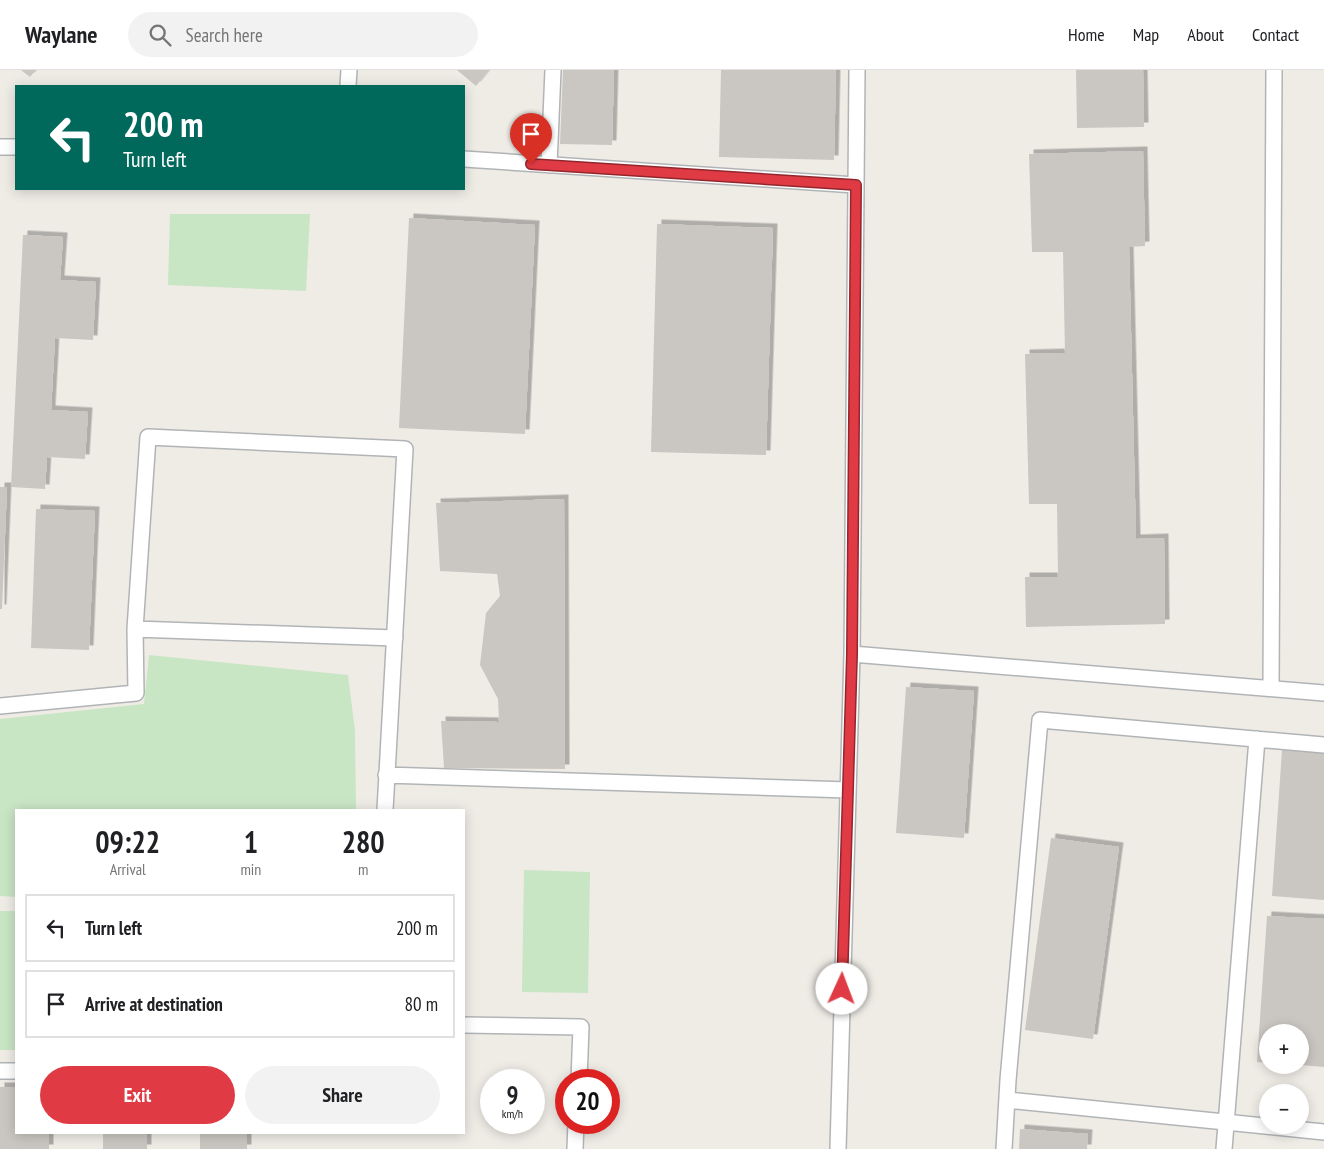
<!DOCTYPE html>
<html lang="en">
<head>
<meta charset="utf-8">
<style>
	body { margin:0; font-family:"PT Sans Narrow",sans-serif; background:#f2f2f2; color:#202124; height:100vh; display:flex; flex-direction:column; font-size:19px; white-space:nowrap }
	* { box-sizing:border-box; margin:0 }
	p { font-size:16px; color:#757577 }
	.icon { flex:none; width:28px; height:28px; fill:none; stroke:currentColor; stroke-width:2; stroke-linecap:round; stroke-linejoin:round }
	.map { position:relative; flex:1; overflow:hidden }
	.drawer { position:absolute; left:15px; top:739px; width:450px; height:325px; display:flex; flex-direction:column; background:#fff; border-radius:0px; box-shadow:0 2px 12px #0003 }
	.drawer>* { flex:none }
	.hud { position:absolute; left:15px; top:15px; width:450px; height:105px; border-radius:0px; box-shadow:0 2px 12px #0003; background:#00695c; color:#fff; overflow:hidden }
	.buttons { position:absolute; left:1259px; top:954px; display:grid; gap:10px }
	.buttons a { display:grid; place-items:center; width:50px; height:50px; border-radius:50%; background:#fff; box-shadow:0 2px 12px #0003; font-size:25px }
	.speed { position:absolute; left:480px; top:999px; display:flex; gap:10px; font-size:25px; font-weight:700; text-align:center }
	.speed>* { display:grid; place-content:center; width:65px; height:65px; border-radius:50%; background:#fff; box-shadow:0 2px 12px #0003; line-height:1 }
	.speed small { font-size:12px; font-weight:400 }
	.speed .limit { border:8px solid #d22; background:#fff; color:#111 }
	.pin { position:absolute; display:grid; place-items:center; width:42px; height:42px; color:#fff; margin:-51px -21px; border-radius:50% 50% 50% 0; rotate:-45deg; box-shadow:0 0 5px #0007 }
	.pin .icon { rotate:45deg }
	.me { position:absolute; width:55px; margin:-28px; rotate:2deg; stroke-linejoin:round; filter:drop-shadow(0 0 4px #0008) }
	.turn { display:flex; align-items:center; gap:18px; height:105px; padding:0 25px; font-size:22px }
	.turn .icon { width:65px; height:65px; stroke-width:2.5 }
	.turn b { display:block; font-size:35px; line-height:42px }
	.eta { display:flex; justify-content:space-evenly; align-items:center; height:85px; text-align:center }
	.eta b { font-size:30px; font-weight:700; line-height:35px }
	.button { display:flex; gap:10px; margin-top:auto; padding:10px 25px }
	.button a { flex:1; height:58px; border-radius:30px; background:#e03b44; color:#fff; font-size:20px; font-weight:700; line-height:58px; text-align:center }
	.button a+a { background:#f2f2f2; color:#202124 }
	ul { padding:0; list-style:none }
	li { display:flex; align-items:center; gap:15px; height:68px; margin:0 10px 8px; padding:0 15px; border:2px solid #e0e0e0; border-radius:0px }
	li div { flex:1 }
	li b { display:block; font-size:19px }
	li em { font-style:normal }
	header { display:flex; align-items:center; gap:30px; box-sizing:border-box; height:70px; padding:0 25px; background:#fff; border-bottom:1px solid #e0e0e0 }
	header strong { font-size:24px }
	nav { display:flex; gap:28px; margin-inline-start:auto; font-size:18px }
	.search { width:350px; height:45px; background:#f2f2f2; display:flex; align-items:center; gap:12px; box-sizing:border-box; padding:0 18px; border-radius:28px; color:#757577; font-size:19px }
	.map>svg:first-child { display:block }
</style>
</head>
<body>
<header>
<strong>Waylane</strong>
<div class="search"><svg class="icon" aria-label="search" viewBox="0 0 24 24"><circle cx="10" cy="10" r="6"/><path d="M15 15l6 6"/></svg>Search here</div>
<nav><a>Home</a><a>Map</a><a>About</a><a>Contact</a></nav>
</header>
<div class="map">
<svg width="1324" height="1079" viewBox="0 0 1324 1079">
	<defs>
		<filter id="shadow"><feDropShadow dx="4.5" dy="-4.5" stdDeviation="0" flood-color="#0004"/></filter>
	</defs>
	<rect width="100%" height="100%" fill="#efece6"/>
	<!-- green -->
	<path fill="#c8e5c4" d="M 170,144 L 310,144 L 306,221 L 168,215 Z
		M 149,585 L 348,605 L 355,661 L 356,740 L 16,740 L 16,827 L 0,826 L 0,649 L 144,634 Z
		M 524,800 L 590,802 L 588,923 L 522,922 Z
		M 0,841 L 16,841 L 16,980 L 0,980 Z"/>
	<!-- building -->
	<path fill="#cac7c2" filter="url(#shadow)" d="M 21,0 L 36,0 L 30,7 Z
		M 457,0 L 489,0 L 476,16 Z
		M 563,0 L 614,0 L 612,75 L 560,74 Z
		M 721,0 L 836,0 L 834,90 L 719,87 Z
		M 1076,0 L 1143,0 L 1144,57 L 1077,58 Z
		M 1143,81 L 1145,176 L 1129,177 L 1136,469 L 1164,468 L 1165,554 L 1026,557 L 1025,507 L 1058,507 L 1057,434 L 1029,434 L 1025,284 L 1065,283 L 1063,182 L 1032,182 L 1029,84 Z
		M 409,148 L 535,155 L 525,364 L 399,358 Z
		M 657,154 L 773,158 L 766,385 L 651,382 Z
		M 23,165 L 63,167 L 60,210 L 96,212 L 93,270 L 55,268 L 51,340 L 88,342 L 85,389 L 47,387 L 45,419 L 11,417 Z
		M 0,417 L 7,417 L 2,539 L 0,539 Z
		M 564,429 L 565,699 L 444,698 L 441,651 L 499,652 L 498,629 L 480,595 L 486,543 L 500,526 L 497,504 L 440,501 L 436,433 Z
		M 36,439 L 95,441 L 89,580 L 31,578 Z
		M 906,617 L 974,621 L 964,768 L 896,763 Z
		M 1282,680 L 1324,683 L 1324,830 L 1272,826 Z
		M 1051,768 L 1119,777 L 1093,969 L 1025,960 Z
		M 1267,846 L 1324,849 L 1324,997 L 1300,995 L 1300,962 L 1268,962 L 1268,993 L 1257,992 Z
		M 0,1017 L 16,1017 L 16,1062 L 49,1062 L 49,1079 L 0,1079 Z
		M 1020,1059 L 1088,1064 L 1087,1079 L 1019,1079 Z
		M 103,1062 L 147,1062 L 147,1079 L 103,1079 Z
		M 200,1062 L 247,1062 L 247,1079 L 200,1079 Z"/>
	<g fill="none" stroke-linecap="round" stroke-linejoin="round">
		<defs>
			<path id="service" d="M 348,16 L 349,0
				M 0,77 L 16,77
				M 464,89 L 855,115
				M 549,95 L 553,0
				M 135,559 L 395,568
				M 852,584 L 1324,623
				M 1271,618 L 1274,0
				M 0,636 L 136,623 L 135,559 L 148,367 L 405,379 L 385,740
				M 386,705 L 848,720
				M 464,955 L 581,957 L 579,1010
				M 0,1001 L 16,1001
				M 1007,1030 L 1324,1062
				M 575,1079 L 576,1052
				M 838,1079 L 852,584 L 857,0
				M 1004,1079 L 1008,1010 L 1040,650 L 1324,675
				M 1224,1079 L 1257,669"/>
		</defs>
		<!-- service casing -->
		<use href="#service" stroke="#b1b4b7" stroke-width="18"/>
		<!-- service -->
		<use href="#service" stroke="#fff" stroke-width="15"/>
	</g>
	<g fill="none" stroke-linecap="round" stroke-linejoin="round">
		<defs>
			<path id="route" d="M 531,94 L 856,115 L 852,584 L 842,919"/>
		</defs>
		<!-- route casing -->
		<use href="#route" stroke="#92262c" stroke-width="12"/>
		<!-- route -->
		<use href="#route" stroke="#e03b44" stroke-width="9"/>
	</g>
</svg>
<div class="buttons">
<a>+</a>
<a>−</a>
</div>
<div class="speed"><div>9<small>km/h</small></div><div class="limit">20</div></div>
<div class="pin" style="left:531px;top:94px;background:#d93025"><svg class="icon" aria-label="arrive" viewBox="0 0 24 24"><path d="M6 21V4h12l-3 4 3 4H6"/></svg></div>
<svg class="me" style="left:842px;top:919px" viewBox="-20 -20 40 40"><circle r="19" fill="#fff"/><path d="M0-13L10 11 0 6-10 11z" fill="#e03b44"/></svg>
<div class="hud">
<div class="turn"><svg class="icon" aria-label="left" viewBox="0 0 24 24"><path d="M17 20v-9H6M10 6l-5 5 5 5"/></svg><div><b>200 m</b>Turn left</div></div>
</div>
<section class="drawer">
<div class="eta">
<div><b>09:22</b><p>Arrival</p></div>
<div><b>1</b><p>min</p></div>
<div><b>280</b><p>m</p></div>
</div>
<ul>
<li><svg class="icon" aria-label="left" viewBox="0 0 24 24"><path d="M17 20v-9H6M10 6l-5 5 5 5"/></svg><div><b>Turn left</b></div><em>200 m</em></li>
<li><svg class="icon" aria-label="arrive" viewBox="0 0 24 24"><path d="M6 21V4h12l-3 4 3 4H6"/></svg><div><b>Arrive at destination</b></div><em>80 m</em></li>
</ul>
<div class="button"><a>Exit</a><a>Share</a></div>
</section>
</div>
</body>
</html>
